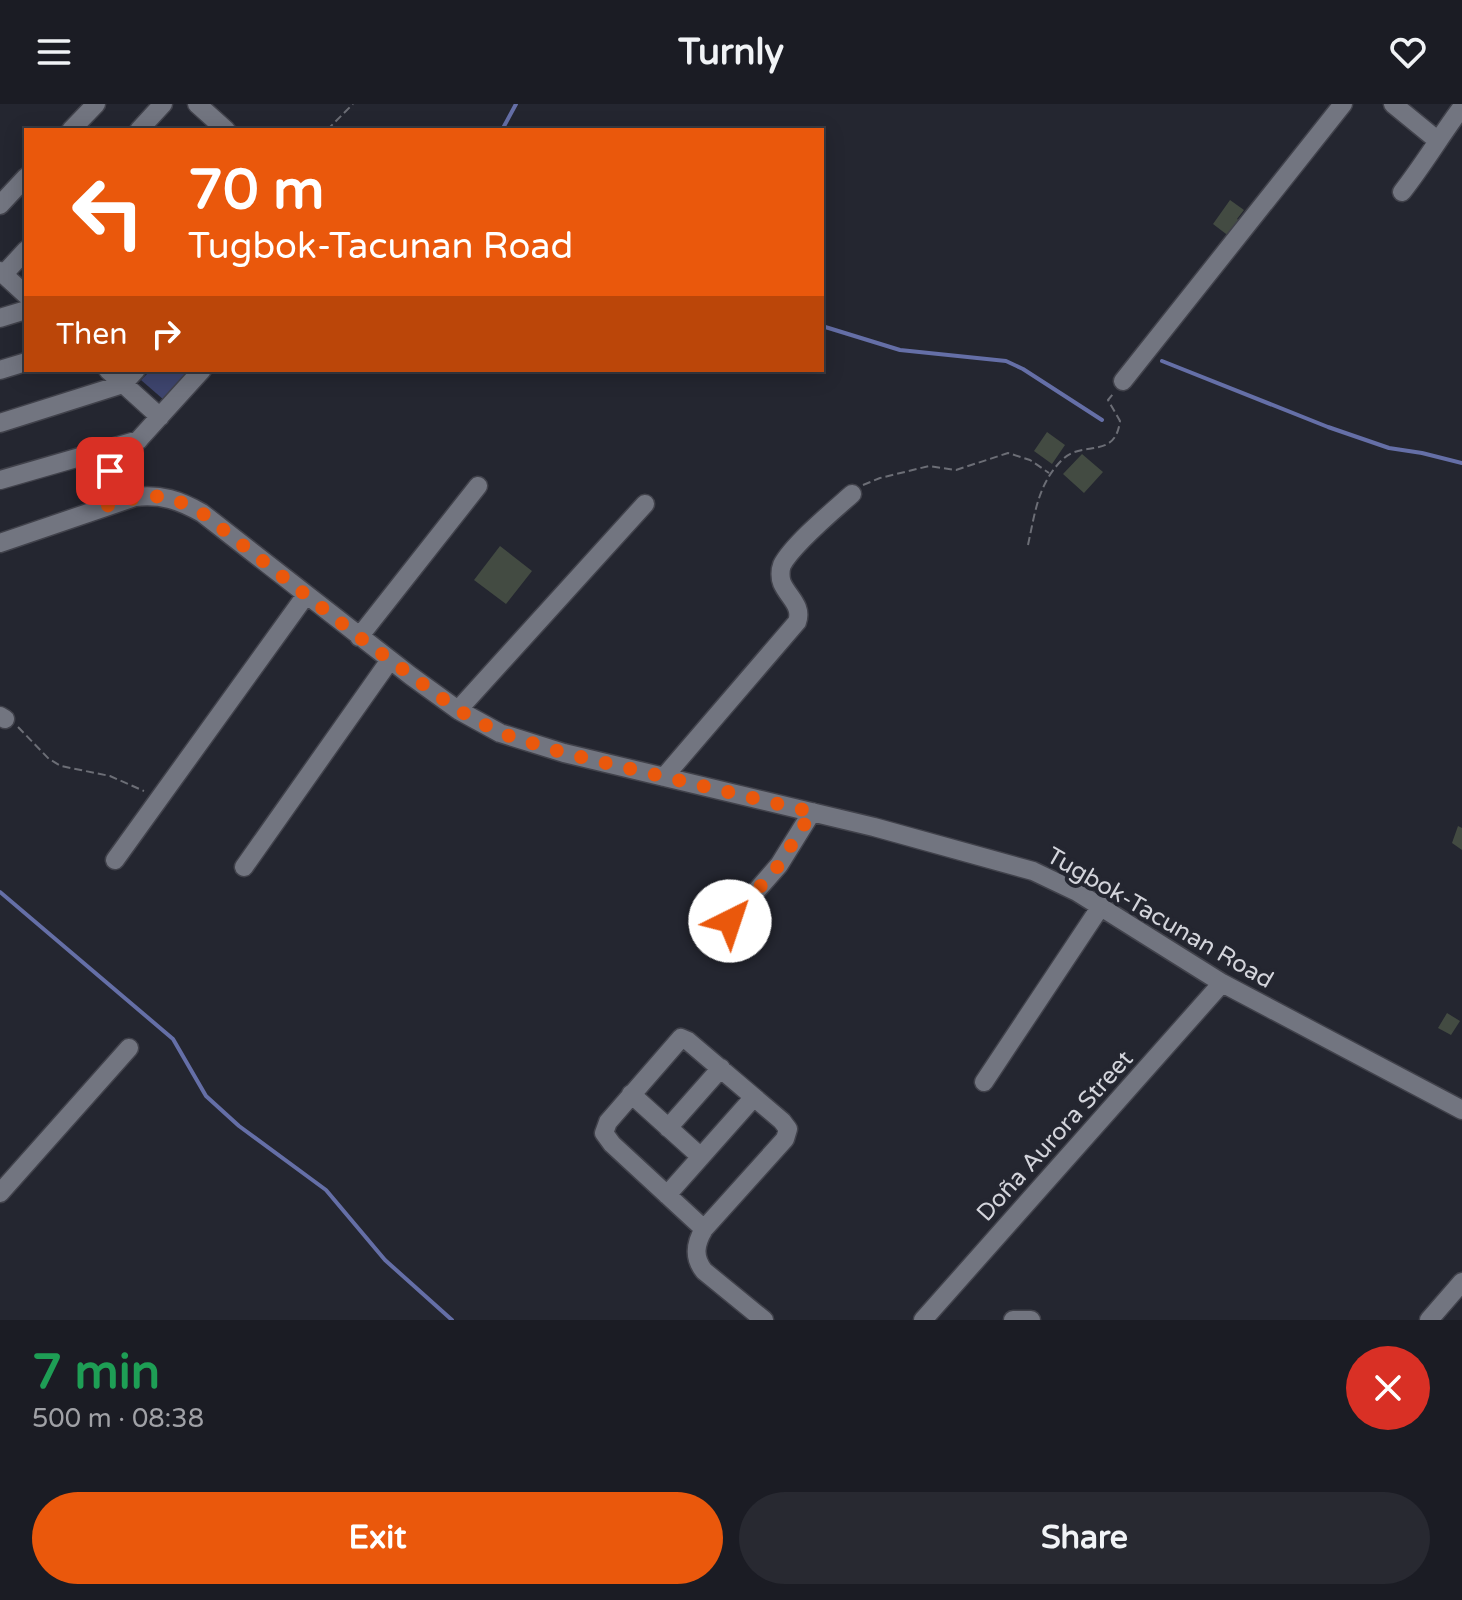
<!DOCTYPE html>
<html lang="en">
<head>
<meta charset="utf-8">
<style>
	body { margin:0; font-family:"Varela Round",sans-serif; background:#282931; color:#f1f3f6; height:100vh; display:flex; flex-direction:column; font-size:30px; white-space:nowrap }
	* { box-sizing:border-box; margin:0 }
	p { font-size:26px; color:#a0a1a6 }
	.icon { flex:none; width:44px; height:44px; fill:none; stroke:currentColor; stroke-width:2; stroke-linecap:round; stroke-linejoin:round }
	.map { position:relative; height:1216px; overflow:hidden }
	.sheet { display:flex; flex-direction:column; background:#1b1c24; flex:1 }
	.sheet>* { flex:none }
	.top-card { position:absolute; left:24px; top:24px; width:800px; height:244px; border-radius:0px; box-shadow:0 4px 20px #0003,0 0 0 2px #393a41; background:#ea580c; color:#fff; overflow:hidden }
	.pin { position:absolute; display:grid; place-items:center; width:68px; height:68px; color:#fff; margin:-34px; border-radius:16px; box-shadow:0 4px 12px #0006 }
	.me { position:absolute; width:88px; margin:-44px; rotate:41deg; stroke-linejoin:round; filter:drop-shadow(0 0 6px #0008) }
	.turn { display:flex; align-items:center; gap:28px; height:168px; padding:0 32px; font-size:36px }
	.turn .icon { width:104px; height:104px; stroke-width:2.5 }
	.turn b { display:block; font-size:56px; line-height:68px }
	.then { display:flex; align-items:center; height:76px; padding:0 32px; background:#0003; gap:16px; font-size:30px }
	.round { display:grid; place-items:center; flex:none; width:84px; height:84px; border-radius:42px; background:#282931 }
	.head { display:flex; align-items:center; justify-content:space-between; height:136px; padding:0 32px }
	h1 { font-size:48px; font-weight:800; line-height:60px; color:#1e9e55 }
	.action { display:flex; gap:16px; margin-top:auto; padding:16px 32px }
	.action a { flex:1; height:92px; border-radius:48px; background:#ea580c; color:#fff; font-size:32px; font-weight:800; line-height:92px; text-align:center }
	.action a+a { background:#282931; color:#f1f3f6 }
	header { display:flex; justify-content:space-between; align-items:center; height:104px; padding:0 32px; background:#1b1c24; font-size:36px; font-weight:800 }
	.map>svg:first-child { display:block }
</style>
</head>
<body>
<header><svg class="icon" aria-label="menu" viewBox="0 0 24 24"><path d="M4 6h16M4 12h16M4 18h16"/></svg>Turnly<svg class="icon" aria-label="heart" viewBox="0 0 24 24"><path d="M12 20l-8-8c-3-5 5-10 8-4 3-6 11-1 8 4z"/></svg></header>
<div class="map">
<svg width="1462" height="1216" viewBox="0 0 1462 1216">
	<rect width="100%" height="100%" fill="#242630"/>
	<!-- green -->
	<path fill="#3e456e" d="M 151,266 L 191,266 L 164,296 L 141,276 Z"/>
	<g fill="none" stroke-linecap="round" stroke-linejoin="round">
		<!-- stream -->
		<path stroke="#656fa7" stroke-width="4" d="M 502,26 L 516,0
			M 822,222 L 900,246 L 1006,257 L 1023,265 L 1102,316
			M 1162,257 L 1328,323 L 1389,344 L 1422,349 L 1462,359
			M 0,788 L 173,935 L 206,992 L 239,1022 L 326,1086 L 385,1156 L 452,1216"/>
	</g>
	<!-- building -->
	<path fill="#434b42" d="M 1230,96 L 1244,106 L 1237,115 L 1242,118 L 1230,133 L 1213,120 Z
		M 1047,328 L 1065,341 L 1052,360 L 1034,347 Z
		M 1082,350 L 1103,368 L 1084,389 L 1063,370 Z
		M 500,442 L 532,467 L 506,500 L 474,476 Z
		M 1458,722 L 1462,724 L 1462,746 L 1452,739 Z
		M 1447,909 L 1460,917 L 1451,931 L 1438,924 Z"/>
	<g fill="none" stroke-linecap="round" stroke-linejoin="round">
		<defs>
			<path id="minor" d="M 197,0 L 226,26
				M 1393,0 L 1437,36
				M 71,26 L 96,0
				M 139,26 L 163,0
				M 1402,88 C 1424,60 1441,31 1462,3
				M 0,101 L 26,73
				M 0,167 L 26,191
				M 4,170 L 26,146
				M 0,214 L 26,206
				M 0,266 L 26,258
				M 108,266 L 160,313
				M 1123,277 L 1343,0
				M 0,319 L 123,280 L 136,266
				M 0,376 L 139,336
				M 99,404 L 96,389 L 104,374 L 202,266
				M 0,439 L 135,393 C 161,390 179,396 202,409 L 411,572 L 458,606 L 500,629 L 564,649 L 874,723 L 1033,767 L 1077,788 L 1222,879 L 1462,1006
				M 359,533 L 478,382
				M 458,606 L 645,400
				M 0,612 L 5,615
				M 664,673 L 797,518 C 803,502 788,493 782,479 C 780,474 780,466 782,461 C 792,441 834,406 852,390
				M 115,756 L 306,491
				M 244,763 L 390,556
				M 730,817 L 779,761 L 812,708
				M 984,978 L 1101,802
				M 631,990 L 701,1053
				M 668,1024 L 721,964
				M 0,1089 L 129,944
				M 667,1091 L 754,993
				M 704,1125 L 612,1040 L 604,1029 L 608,1018 L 681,934 L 688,937 L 782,1017 L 788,1025 L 785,1035 L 704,1125 C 695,1140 693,1153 704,1167 L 764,1216
				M 923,1216 L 1222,879
				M 1013,1216 L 1031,1216
				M 1429,1216 L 1462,1178"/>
		</defs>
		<!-- minor casing -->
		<use href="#minor" stroke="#41424b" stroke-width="21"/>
		<!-- path -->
		<path stroke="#6c6e76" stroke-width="2" stroke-dasharray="8 4" stroke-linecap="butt" d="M 327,26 L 353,0
			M 863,381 L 880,374 L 929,362 L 956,366 L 1008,349 L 1030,356 L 1049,369
			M 1028,441 C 1035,409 1038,379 1063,355 C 1083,336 1115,356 1120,317 L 1108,296 L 1113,290
			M 18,623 L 49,655 L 61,662 L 110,672 L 144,687"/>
		<!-- minor -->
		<use href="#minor" stroke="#727580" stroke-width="18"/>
	</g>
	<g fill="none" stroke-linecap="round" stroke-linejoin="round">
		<!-- route -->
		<path stroke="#ea580c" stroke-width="14" stroke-dasharray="0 25.2" d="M 110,367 L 96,389 L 99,404 C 144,391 159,384 202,409 L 359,533 L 458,606 L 500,629 L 564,649 L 812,708 L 779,761 L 730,817"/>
	</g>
	<g text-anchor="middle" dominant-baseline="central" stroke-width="8" stroke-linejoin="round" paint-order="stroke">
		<!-- street labels -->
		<g font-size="24" fill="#d3d4db" stroke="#242630">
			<text transform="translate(1160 814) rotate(30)">Tugbok-Tacunan Road</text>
			<text transform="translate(1055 1032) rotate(-48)">Doña Aurora Street</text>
		</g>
	</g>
</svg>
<div class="pin" style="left:110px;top:367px;background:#d93025"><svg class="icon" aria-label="arrive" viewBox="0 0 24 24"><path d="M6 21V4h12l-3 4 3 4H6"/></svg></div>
<svg class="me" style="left:730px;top:817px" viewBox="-20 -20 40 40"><circle r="19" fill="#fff"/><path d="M0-13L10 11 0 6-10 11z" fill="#ea580c"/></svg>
<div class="top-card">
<div class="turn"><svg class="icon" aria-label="left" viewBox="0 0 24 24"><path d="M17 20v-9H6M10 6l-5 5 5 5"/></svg><div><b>70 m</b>Tugbok-Tacunan Road</div></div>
<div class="then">Then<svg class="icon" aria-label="right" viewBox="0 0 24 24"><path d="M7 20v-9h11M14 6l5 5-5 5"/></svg></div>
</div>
</div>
<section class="sheet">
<div class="head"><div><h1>7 min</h1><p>500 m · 08:38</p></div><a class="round" style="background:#d93025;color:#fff"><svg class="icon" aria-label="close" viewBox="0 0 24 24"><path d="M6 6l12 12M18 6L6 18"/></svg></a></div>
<div class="action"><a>Exit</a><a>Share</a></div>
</section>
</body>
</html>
